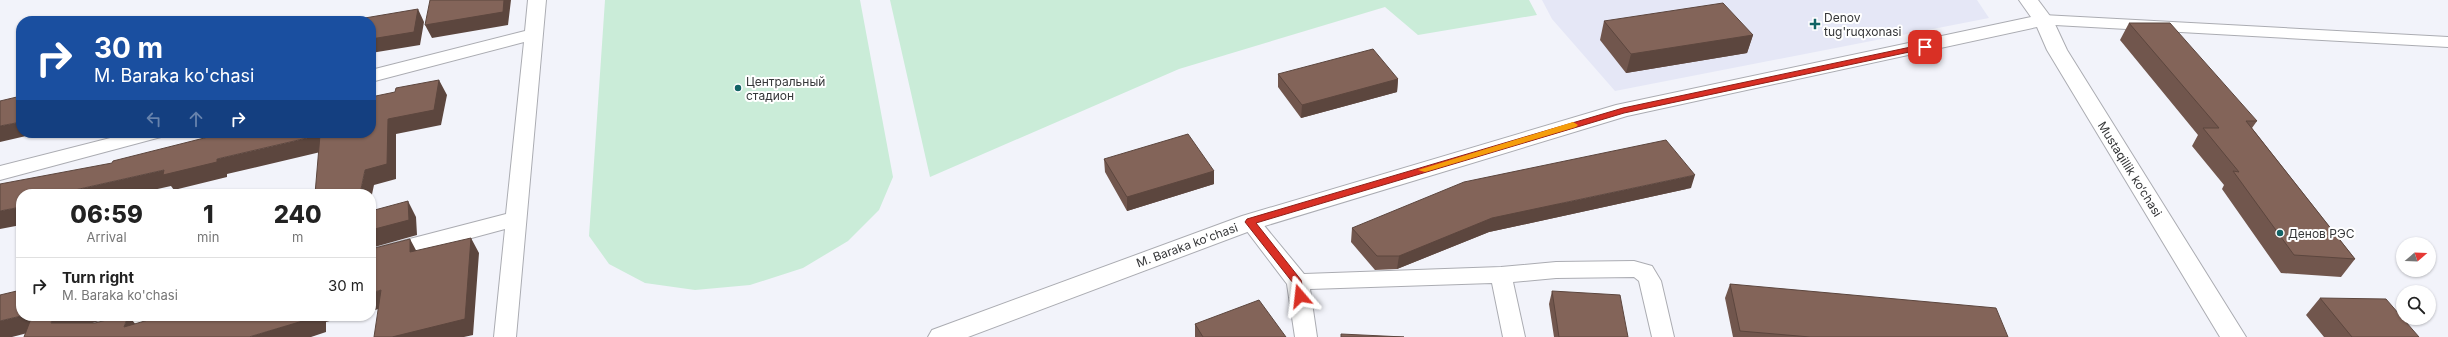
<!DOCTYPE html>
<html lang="en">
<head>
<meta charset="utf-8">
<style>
	body { margin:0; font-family:Inter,sans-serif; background:#f6f6f6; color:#222; height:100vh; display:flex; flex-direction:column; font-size:15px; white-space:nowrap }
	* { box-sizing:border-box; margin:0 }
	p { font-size:13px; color:#767676 }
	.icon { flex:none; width:22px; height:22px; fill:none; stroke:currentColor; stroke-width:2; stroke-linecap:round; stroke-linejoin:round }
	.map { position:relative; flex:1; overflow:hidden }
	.panel { position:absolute; left:16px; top:189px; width:360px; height:132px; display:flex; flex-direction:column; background:#fff; border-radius:16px; box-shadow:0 1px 3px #0004 }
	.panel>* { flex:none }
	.guide { position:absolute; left:16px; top:16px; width:360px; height:122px; border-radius:16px; box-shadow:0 1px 3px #0004; background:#1a4fa0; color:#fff; overflow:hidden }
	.needle { width:26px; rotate:71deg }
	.buttons { position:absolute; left:2396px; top:237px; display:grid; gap:8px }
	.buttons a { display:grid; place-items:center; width:40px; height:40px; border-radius:50%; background:#fff; box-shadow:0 1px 3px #0004; font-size:20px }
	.pin { position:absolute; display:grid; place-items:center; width:34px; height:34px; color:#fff; margin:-17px; border-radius:8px; box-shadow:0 2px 6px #0006 }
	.me { position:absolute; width:44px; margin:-22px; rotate:343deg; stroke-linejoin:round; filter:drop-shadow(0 0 3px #0008) }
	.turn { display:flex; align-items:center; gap:14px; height:84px; padding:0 12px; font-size:18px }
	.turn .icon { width:52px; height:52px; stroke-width:2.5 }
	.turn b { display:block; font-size:28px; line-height:34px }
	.lanes { display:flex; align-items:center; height:38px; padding:0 12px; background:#0003; justify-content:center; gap:20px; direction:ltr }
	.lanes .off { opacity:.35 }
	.eta { display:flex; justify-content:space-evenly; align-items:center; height:68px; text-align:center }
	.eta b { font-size:24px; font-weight:800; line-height:28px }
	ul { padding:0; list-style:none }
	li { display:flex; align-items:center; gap:12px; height:56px; padding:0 12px; border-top:1px solid #e0e0e0 }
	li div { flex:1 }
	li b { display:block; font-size:15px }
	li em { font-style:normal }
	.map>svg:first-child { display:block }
</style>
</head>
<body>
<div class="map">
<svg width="2448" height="337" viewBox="0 0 2448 337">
	<rect width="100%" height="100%" fill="#f2f3fa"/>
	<!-- built -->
	<path fill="#e5e7f6" d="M 1542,0 L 1977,0 L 1989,18 L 1615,91 L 1552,19 Z"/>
	<!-- green -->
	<path fill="#caecd8" d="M 605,0 L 860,0 L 893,177 L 879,210 L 848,241 L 803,268 L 750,285 L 695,290 L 645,283 L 609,264 L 589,236 Z
		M 890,0 L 1529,0 L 1537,15 L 1418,35 L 1385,7 L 1179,69 L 930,177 Z"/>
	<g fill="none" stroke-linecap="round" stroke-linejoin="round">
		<defs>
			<path id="minor" d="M 528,0 L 546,0 L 516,337 L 494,337 L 505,229 L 371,265 L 371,249 L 506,214 L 524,42 L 371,82 L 371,70 L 525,31 Z
				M 2043,15 L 2448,37 L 2448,47 L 2037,24 L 2034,20 L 2037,16 Z
				M 130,133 L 164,133 L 161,137 L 0,180 L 0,166 Z
				M 1250,215 L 1257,217 L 1304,274 L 1501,267 L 1556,262 L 1634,261 L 1652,266 L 1661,281 L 1674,337 L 1652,337 L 1639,281 L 1634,277 L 1556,278 L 1513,282 L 1525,337 L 1503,337 L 1492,283 L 1310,289 L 1317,337 L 1295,337 L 1287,284 L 1240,222 L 1243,217 Z
				M 123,316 L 165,316 L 162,322 L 108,337 L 65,337 L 68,331 Z"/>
			<path id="tertiary" d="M 2019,0 L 2038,0 L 2053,20 L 2067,50 L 2246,337 L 2220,337 L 2047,50 L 2037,27 L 1627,116 L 1258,228 L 968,337 L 928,337 L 932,330 L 1242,216 L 1616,105 L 2031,17 Z"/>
		</defs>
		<!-- minor casing -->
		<use href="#minor" stroke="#abacb2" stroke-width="2"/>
		<!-- tertiary casing -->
		<use href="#tertiary" stroke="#abacb2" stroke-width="2"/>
		<!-- minor -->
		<use href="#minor" fill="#fff" fill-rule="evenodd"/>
		<!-- tertiary -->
		<use href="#tertiary" fill="#fff" fill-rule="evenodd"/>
	</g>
	<!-- wall -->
	<path fill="#71564d" d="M 1604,21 L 1753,35 L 1747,53 L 1626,73 L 1600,40 Z
		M 2129,23 L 2257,121 L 2252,128 L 2355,259 L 2341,277 L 2281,273 L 2222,189 L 2224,185 L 2192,146 L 2198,135 L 2120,40 Z
		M 1278,74 L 1398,79 L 1397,92 L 1301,118 L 1278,87 Z
		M 1104,159 L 1214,171 L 1214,184 L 1127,211 L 1105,172 Z
		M 1691,188 L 1489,232 L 1397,269 L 1375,270 L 1351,242 L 1352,228 Z
		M 1730,284 L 2008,337 L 1733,337 L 1725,298 Z
		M 1552,291 L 1628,337 L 1554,337 L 1549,304 Z
		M 2320,298 L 2419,337 L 2324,337 L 2306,315 Z
		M 1195,324 L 1286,337 L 1195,337 Z"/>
	<!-- shaded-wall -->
	<path fill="#5c463e" d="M 504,0 L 511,0 L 508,25 L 432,38 L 425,25 Z
		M 418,9 L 424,22 L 420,45 L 371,53 L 371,39 Z
		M 1753,35 L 1747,53 L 1626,73 L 1631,54 Z
		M 1398,79 L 1397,92 L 1301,118 L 1302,105 Z
		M 439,80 L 447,95 L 441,125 L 396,134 L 396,179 L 374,185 L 371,199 L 371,194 L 360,194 L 365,170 L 388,119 Z
		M 21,122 L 21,133 L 39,133 L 0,142 L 0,126 Z
		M 320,135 L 329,150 L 227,174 L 227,177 L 174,190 L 171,186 L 135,194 L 65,194 L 66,192 L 164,170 L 217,159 Z
		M 1214,171 L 1214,184 L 1127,211 L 1127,197 Z
		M 1695,175 L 1691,188 L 1489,232 L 1397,269 L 1399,256 L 1492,218 Z
		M 408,201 L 416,217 L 417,235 L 371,248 L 371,230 Z
		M 21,207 L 21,225 L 0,229 L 0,211 Z
		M 471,238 L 479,253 L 473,335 L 464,337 L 392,337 Z
		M 410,239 L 418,254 L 410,252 Z
		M 381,290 L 390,306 L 371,311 L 371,293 Z
		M 21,316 L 33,316 L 39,330 L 12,337 L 0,337 L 0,321 Z
		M 54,316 L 117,316 L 68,330 L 51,323 Z
		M 128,316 L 129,316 L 140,330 L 124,327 Z
		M 316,316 L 349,316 L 326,322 L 326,332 L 311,337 L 249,337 Z"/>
	<!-- building -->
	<path fill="#836459" stroke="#5c463e" d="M 430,0 L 504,0 L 503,12 L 425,25 Z
		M 1723,3 L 1753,35 L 1631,54 L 1604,21 Z
		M 418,9 L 414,32 L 371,39 L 371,21 L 347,21 Z
		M 2129,23 L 2170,23 L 2257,121 L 2246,121 L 2355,259 L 2294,255 L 2233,171 L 2239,172 L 2203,128 L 2219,128 Z
		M 1373,49 L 1398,79 L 1302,105 L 1278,74 Z
		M 439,80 L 434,110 L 388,119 L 387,164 L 365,170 L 360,194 L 315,194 L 320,135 L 217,159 L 217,162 L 163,175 L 164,170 L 66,192 L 65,194 L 21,194 L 21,207 L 0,211 L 0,184 L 112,163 L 113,161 L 224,133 L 371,133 L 371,97 L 395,92 L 396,88 Z
		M 21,96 L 21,122 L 0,126 L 0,101 Z
		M 1188,134 L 1214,171 L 1127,197 L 1104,159 Z
		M 1666,140 L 1695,175 L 1492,218 L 1399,256 L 1377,256 L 1352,228 L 1464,182 Z
		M 408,201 L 409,220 L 371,230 L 371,211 Z
		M 471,238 L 465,319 L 392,337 L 374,337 L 381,290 L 371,293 L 371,249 L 410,239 L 410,252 Z
		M 1730,284 L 1996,308 L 2008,337 L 1810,337 L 1740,331 Z
		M 21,290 L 21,316 L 0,321 L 0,295 Z
		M 1552,291 L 1620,295 L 1628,337 L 1559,337 Z
		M 2320,298 L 2386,299 L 2419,337 L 2352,337 Z
		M 1259,300 L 1286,337 L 1203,337 L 1195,324 Z
		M 32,316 L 54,316 L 51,323 L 95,323 L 122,316 L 128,316 L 124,327 L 162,316 L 316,316 L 316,317 L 249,337 L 24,337 Z
		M 1341,334 L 1404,337 L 1341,337 Z"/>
	<!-- route -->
	<path fill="#d93025" stroke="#8d1f18" d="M 1925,44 L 1928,45 L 1928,48 L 1624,113 L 1256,223 L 1301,280 L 1305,296 L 1300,300 L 1295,296 L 1293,283 L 1245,222 L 1247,219 L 1623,108 Z"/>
	<!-- slow -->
	<path fill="#f59e0b" d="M 1573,122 L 1578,125 L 1576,127 L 1425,172 L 1418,170 Z"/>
	<!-- markers -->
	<g fill="#126365" stroke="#fff" stroke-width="1.5">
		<path d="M1813 18h4v4h4v4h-4v4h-4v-4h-4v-4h4z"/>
		<circle cx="738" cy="88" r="4"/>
		<circle cx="2280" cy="233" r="4"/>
	</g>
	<g text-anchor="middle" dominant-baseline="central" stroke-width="4" stroke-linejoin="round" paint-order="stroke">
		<!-- poi labels -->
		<g font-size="12" fill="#353638" stroke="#fff" text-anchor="start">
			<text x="1824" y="17">Denov<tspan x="1824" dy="14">tug'ruqxonasi</tspan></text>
			<text x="746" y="81">Центральный<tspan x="746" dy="14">стадион</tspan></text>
			<text x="2288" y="233">Денов РЭС</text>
		</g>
		<!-- street labels -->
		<g font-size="12" fill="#353638" stroke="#fff">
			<text transform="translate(2130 169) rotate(58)">Mustaqillik ko‘chasi</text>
			<text transform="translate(1187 245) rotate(-20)">M. Baraka ko'chasi</text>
		</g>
	</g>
</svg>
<div class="buttons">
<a><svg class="needle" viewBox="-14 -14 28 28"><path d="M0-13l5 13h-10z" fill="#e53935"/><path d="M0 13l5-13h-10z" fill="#767676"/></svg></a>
<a><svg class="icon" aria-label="search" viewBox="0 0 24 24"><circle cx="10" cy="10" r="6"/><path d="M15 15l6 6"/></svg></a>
</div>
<div class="pin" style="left:1925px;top:47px;background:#d93025"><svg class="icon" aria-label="arrive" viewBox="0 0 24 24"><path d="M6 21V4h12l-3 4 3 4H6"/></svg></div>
<svg class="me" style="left:1300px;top:296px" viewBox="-20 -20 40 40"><path d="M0-17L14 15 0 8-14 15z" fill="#d93025" stroke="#fff" stroke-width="4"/></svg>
<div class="guide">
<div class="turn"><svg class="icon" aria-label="right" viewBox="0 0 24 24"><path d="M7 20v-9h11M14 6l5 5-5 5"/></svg><div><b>30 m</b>M. Baraka ko'chasi</div></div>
<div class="lanes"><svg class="icon off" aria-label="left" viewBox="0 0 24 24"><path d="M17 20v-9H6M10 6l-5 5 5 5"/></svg><svg class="icon off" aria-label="ahead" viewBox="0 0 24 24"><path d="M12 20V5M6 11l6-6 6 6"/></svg><svg class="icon" aria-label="right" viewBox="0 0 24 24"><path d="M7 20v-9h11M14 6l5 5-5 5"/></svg></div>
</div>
<section class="panel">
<div class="eta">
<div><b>06:59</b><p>Arrival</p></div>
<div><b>1</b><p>min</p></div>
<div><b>240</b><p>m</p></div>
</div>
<ul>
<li><svg class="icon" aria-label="right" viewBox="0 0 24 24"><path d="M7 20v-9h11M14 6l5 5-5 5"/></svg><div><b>Turn right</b><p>M. Baraka ko'chasi</p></div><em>30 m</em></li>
</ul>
</section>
</div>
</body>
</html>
